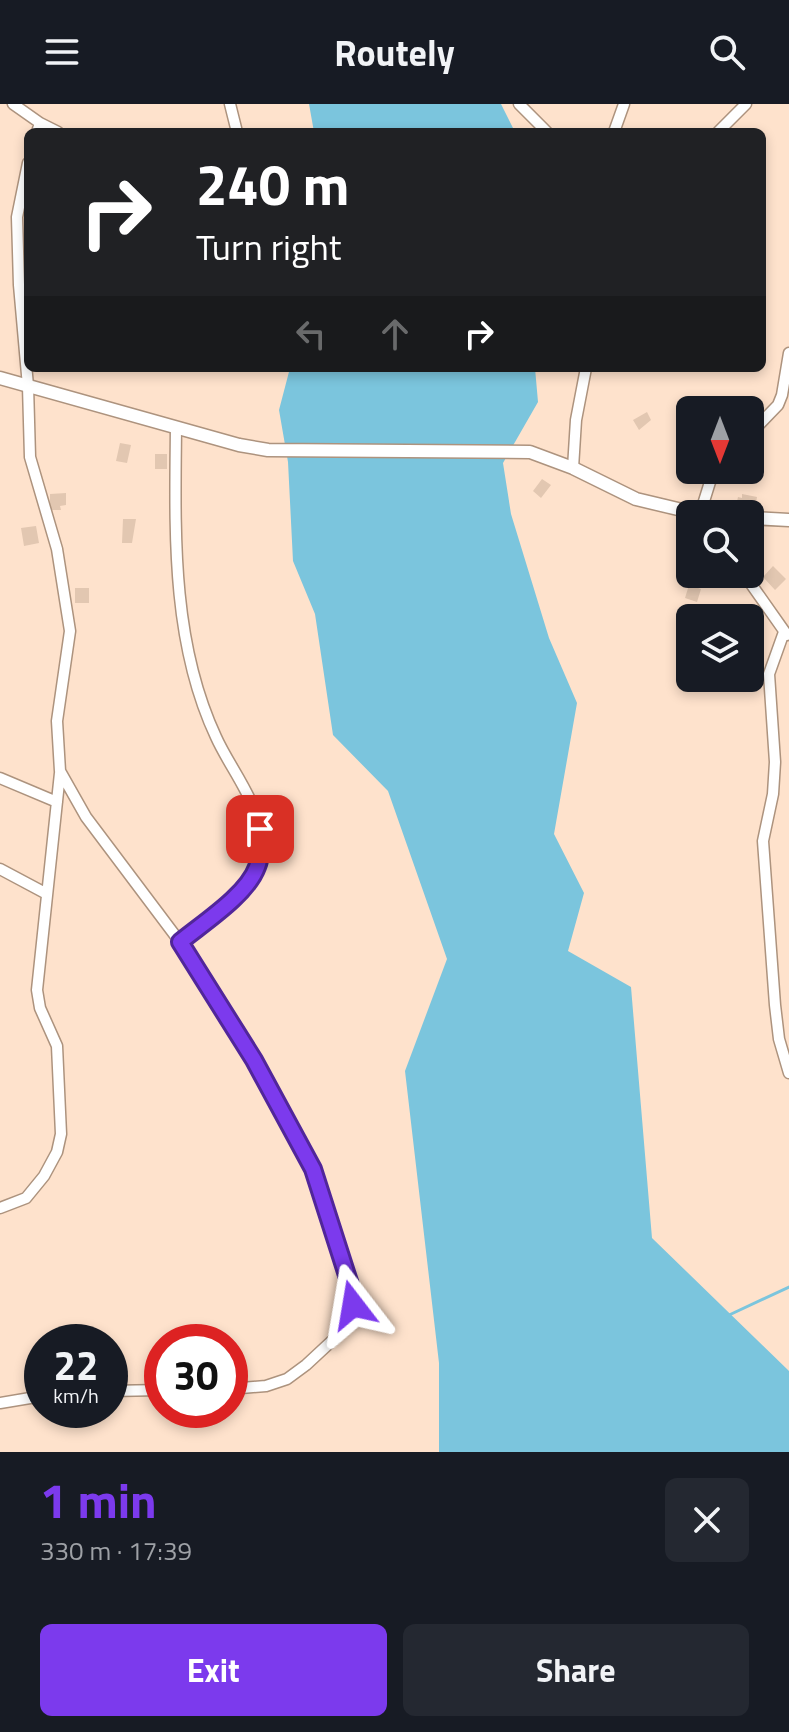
<!DOCTYPE html>
<html lang="en">
<head>
<meta charset="utf-8">
<style>
	body { margin:0; font-family:"Titillium Web",sans-serif; background:#242831; color:#f1f3f6; height:100vh; display:flex; flex-direction:column; font-size:30px; white-space:nowrap }
	* { box-sizing:border-box; margin:0 }
	p { font-size:26px; color:#9ea1a6 }
	.icon { flex:none; width:44px; height:44px; fill:none; stroke:currentColor; stroke-width:2; stroke-linecap:round; stroke-linejoin:round }
	.map { position:relative; height:1348px; overflow:hidden }
	.sheet { display:flex; flex-direction:column; background:#171b24; flex:1 }
	.sheet>* { flex:none }
	.banner { position:absolute; left:24px; top:24px; width:742px; height:244px; border-radius:12px; box-shadow:0 4px 12px #0003; background:#202124; color:#fff; overflow:hidden }
	.needle { width:52px; rotate:180deg }
	.controls { position:absolute; left:676px; top:292px; display:grid; gap:16px }
	.controls a { display:grid; place-items:center; width:88px; height:88px; border-radius:12px; background:#171b24; box-shadow:0 4px 12px #0003; font-size:40px }
	.speed { position:absolute; left:24px; top:1220px; display:flex; gap:16px; font-size:40px; font-weight:700; text-align:center }
	.speed>* { display:grid; place-content:center; width:104px; height:104px; border-radius:50%; background:#171b24; box-shadow:0 4px 12px #0003; line-height:1 }
	.speed small { font-size:20px; font-weight:400 }
	.speed .limit { border:12px solid #d22; background:#fff; color:#111 }
	.pin { position:absolute; display:grid; place-items:center; width:68px; height:68px; color:#fff; margin:-34px; border-radius:16px; box-shadow:0 4px 12px #0006 }
	.me { position:absolute; width:88px; margin:-44px; rotate:346deg; stroke-linejoin:round; filter:drop-shadow(0 0 6px #0008) }
	.turn { display:flex; align-items:center; gap:28px; height:168px; padding:0 40px; font-size:36px }
	.turn .icon { width:104px; height:104px; stroke-width:2.5 }
	.turn b { display:block; font-size:56px; line-height:68px }
	.lanes { display:flex; align-items:center; height:76px; padding:0 40px; background:#0003; justify-content:center; gap:40px; direction:ltr }
	.lanes .off { opacity:.35 }
	.round { display:grid; place-items:center; flex:none; width:84px; height:84px; border-radius:12px; background:#242831 }
	.headline { display:flex; align-items:center; justify-content:space-between; height:136px; padding:0 40px }
	h1 { font-size:48px; font-weight:700; line-height:60px; color:#7c3aed }
	.action { display:flex; gap:16px; margin-top:auto; padding:16px 40px }
	.action a { flex:1; height:92px; border-radius:12px; background:#7c3aed; color:#fff; font-size:32px; font-weight:700; line-height:92px; text-align:center }
	.action a+a { background:#242831; color:#f1f3f6 }
	header { display:flex; justify-content:space-between; align-items:center; height:104px; padding:0 40px; background:#171b24; font-size:36px; font-weight:700 }
	.map>svg:first-child { display:block }
</style>
</head>
<body>
<header><svg class="icon" aria-label="menu" viewBox="0 0 24 24"><path d="M4 6h16M4 12h16M4 18h16"/></svg>Routely<svg class="icon" aria-label="search" viewBox="0 0 24 24"><circle cx="10" cy="10" r="6"/><path d="M15 15l6 6"/></svg></header>
<div class="map">
<svg width="789" height="1348" viewBox="0 0 789 1348">
	<rect width="100%" height="100%" fill="#fee2cc"/>
	<!-- water -->
	<path fill="#7bc5dd" d="M 309,0 L 501,0 L 515,28 L 314,28 Z
		M 290,264 L 535,264 L 538,298 L 503,359 L 511,410 L 549,534 L 577,599 L 554,730 L 584,789 L 568,847 L 631,883 L 652,1134 L 789,1267 L 789,1348 L 439,1348 L 439,1259 L 405,967 L 447,855 L 388,687 L 333,631 L 315,510 L 293,457 L 288,358 L 279,306 Z"/>
	<g fill="none" stroke-linecap="round" stroke-linejoin="round">
		<!-- stream -->
		<path stroke="#7bc5dd" stroke-width="3" d="M 727,1212 L 789,1183"/>
	</g>
	<!-- building -->
	<path fill="#e2c7b1" d="M 647,308 L 651,316 L 639,326 L 633,316 Z
		M 120,339 L 131,341 L 127,359 L 116,357 Z
		M 155,350 L 167,350 L 167,365 L 155,365 Z
		M 542,375 L 551,381 L 541,394 L 533,387 Z
		M 66,389 L 66,401 L 60,402 L 61,406 L 50,406 L 50,390 Z
		M 742,390 L 757,393 L 755,405 L 736,402 L 738,393 L 742,394 Z
		M 123,415 L 136,415 L 132,439 L 122,439 Z
		M 36,422 L 39,439 L 24,442 L 21,424 Z
		M 773,462 L 786,475 L 775,486 L 763,473 Z
		M 689,481 L 701,485 L 697,498 L 685,494 Z
		M 75,484 L 89,484 L 89,499 L 75,499 Z"/>
	<g fill="none" stroke-linecap="round" stroke-linejoin="round">
		<defs>
			<path id="minor" d="M 13,0 L 40,19 L 37,28
				M 230,0 L 237,28
				M 519,0 L 547,28
				M 40,19 L 58,28
				M 614,28 L 624,0
				M 718,28 L 746,0
				M 28,59 L 17,113 L 19,181 L 28,282 L 30,353 L 57,445 L 70,527 L 57,617 L 60,667 L 86,713 L 180,838 L 254,956 L 313,1065 L 353,1190 L 350,1213 L 334,1235 L 306,1261 L 287,1275 L 266,1282 L 230,1285
				M 176,323 C 175,427 171,537 216,633 C 232,669 268,708 260,750 C 253,789 209,815 180,838
				M 750,330 L 778,301 L 782,291 L 789,249
				M 573,364 L 576,316 L 586,264
				M 700,410 L 710,378 L 718,366
				M 744,470 L 787,531
				M 784,528 L 769,570 L 775,658 L 773,690 L 763,737 L 775,901 L 779,935 L 789,969
				M 0,674 L 57,698
				M 0,765 L 47,790
				M 0,1104 L 26,1094 L 44,1072 L 57,1048 L 61,1030 L 57,942 L 40,904 L 37,886 L 60,669
				M 110,1287 L 162,1286
				M 0,1299 L 42,1292"/>
			<path id="tertiary" d="M 0,274 L 239,341 L 268,346 L 530,348 L 573,364 L 636,395 L 699,410
				M 750,414 L 789,416"/>
		</defs>
		<!-- minor casing -->
		<use href="#minor" stroke="#ad937e" stroke-width="13"/>
		<!-- tertiary casing -->
		<use href="#tertiary" stroke="#ad937e" stroke-width="15"/>
		<!-- minor -->
		<use href="#minor" stroke="#fff" stroke-width="10"/>
		<!-- tertiary -->
		<use href="#tertiary" stroke="#fff" stroke-width="12"/>
	</g>
	<g fill="none" stroke-linecap="round" stroke-linejoin="round">
		<defs>
			<path id="route" d="M 260,725 C 261,738 262,750 257,763 C 247,791 203,819 180,838 L 254,956 L 313,1065 L 353,1190 L 353,1201"/>
		</defs>
		<!-- route casing -->
		<use href="#route" stroke="#51269a" stroke-width="20"/>
		<!-- route -->
		<use href="#route" stroke="#7c3aed" stroke-width="14"/>
	</g>
</svg>
<div class="controls">
<a><svg class="needle" viewBox="-14 -14 28 28"><path d="M0-13l5 13h-10z" fill="#e53935"/><path d="M0 13l5-13h-10z" fill="#9ea1a6"/></svg></a>
<a><svg class="icon" aria-label="search" viewBox="0 0 24 24"><circle cx="10" cy="10" r="6"/><path d="M15 15l6 6"/></svg></a>
<a><svg class="icon" aria-label="layers" viewBox="0 0 24 24"><path d="M12 4l9 5-9 5-9-5zM3 14l9 5 9-5"/></svg></a>
</div>
<div class="speed"><div>22<small>km/h</small></div><div class="limit">30</div></div>
<div class="pin" style="left:260px;top:725px;background:#d93025"><svg class="icon" aria-label="arrive" viewBox="0 0 24 24"><path d="M6 21V4h12l-3 4 3 4H6"/></svg></div>
<svg class="me" style="left:353px;top:1201px" viewBox="-20 -20 40 40"><path d="M0-17L14 15 0 8-14 15z" fill="#7c3aed" stroke="#fff" stroke-width="4"/></svg>
<div class="banner">
<div class="turn"><svg class="icon" aria-label="right" viewBox="0 0 24 24"><path d="M7 20v-9h11M14 6l5 5-5 5"/></svg><div><b>240 m</b>Turn right</div></div>
<div class="lanes"><svg class="icon off" aria-label="left" viewBox="0 0 24 24"><path d="M17 20v-9H6M10 6l-5 5 5 5"/></svg><svg class="icon off" aria-label="ahead" viewBox="0 0 24 24"><path d="M12 20V5M6 11l6-6 6 6"/></svg><svg class="icon" aria-label="right" viewBox="0 0 24 24"><path d="M7 20v-9h11M14 6l5 5-5 5"/></svg></div>
</div>
</div>
<section class="sheet">
<div class="headline"><div><h1>1 min</h1><p>330 m · 17:39</p></div><a class="round"><svg class="icon" aria-label="close" viewBox="0 0 24 24"><path d="M6 6l12 12M18 6L6 18"/></svg></a></div>
<div class="action"><a>Exit</a><a>Share</a></div>
</section>
</body>
</html>
